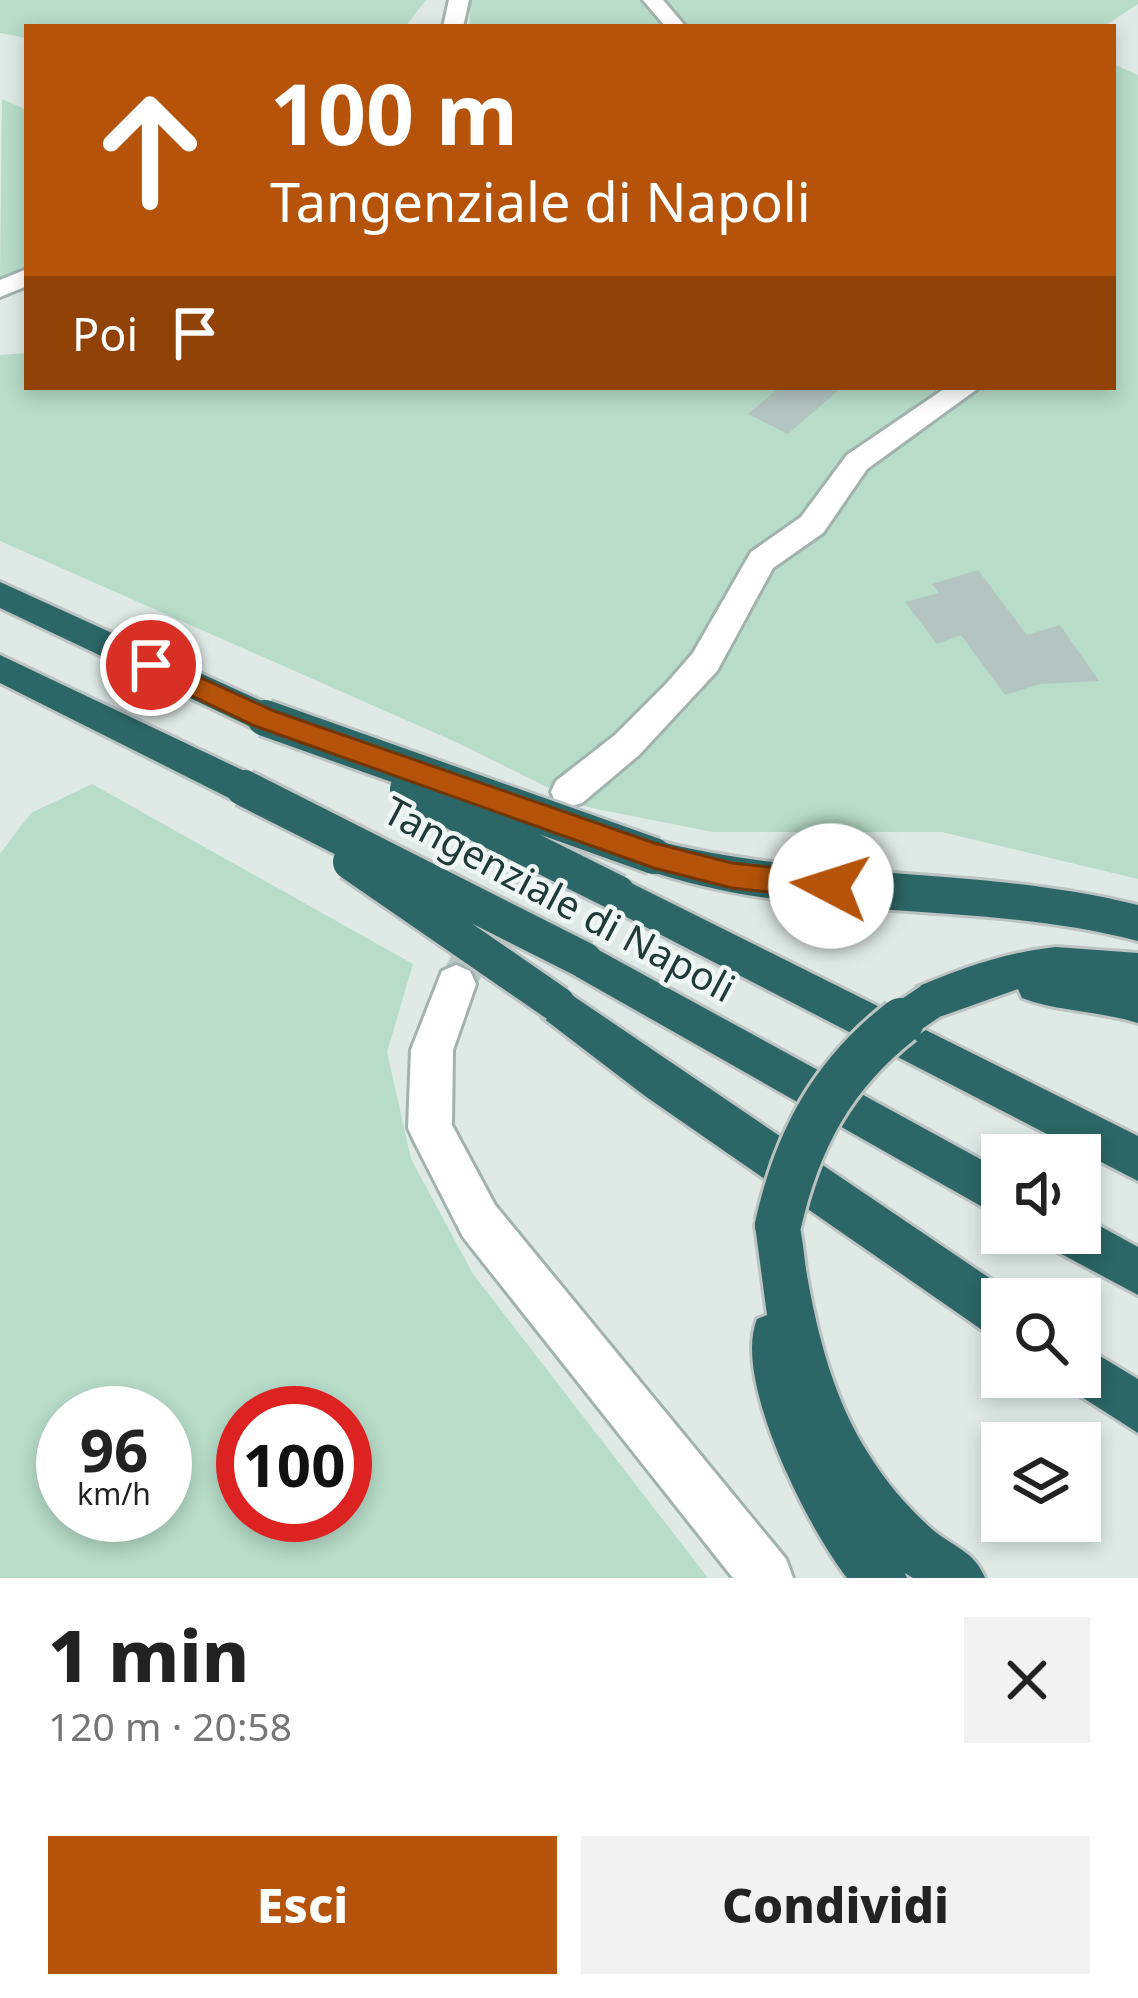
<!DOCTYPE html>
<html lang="it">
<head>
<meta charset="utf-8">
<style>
	body { margin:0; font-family:"Noto Sans",sans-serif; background:#f2f2f2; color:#222; height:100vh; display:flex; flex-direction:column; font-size:45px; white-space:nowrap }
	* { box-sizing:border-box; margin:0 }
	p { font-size:39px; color:#767676 }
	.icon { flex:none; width:66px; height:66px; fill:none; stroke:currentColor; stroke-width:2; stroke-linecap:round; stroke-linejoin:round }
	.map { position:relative; height:1578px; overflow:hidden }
	.details { display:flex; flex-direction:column; background:#fff; flex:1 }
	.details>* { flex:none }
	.top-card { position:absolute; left:24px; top:24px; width:1092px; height:366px; border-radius:0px; box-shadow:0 6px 18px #0003; background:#b45309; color:#fff; overflow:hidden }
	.buttons { position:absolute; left:981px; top:1134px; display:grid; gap:24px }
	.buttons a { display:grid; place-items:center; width:120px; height:120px; border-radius:0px; background:#fff; box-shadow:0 6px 18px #0003; font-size:60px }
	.speed { position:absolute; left:36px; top:1386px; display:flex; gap:24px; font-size:60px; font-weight:700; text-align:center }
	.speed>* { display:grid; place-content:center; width:156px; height:156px; border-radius:50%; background:#fff; box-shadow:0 6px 18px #0003; line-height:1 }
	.speed small { font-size:30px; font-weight:400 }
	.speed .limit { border:18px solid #d22; background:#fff; color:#111 }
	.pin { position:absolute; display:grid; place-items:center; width:102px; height:102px; color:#fff; margin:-51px; border:6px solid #fff; border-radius:50%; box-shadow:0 3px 12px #0007 }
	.me { position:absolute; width:132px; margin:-66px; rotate:275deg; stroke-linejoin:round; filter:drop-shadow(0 0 9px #0008) }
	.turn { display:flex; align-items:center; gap:42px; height:252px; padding:0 48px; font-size:54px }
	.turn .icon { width:156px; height:156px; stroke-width:2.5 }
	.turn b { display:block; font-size:84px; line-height:102px }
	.then { display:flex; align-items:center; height:114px; padding:0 48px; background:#0003; gap:24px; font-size:45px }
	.round { display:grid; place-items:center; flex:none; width:126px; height:126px; border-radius:0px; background:#f2f2f2 }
	.overview { display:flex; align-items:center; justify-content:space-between; height:204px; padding:0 48px }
	h1 { font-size:72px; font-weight:800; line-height:90px }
	.button { display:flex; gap:24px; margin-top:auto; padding:24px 48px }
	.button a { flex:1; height:138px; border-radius:0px; background:#b45309; color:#fff; font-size:48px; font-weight:800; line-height:138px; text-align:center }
	.button a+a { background:#f2f2f2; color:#222 }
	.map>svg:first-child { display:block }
</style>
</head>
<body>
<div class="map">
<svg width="1138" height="1578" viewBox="0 0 1138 1578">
	<rect width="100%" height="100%" fill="#dfeae7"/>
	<!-- green -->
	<path fill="#b7dcc9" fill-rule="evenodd" d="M 0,0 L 426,0 L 405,27 L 27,27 L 27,38 L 0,33 Z
		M 471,0 L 1138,0 L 1138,4 L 1103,27 L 469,27 Z
		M 1113,64 L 1138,75 L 1138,879 L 942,832 L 713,832 L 587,807 L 458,743 L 0,541 L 0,355 L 27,353 L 27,387 L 1113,387 Z
		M 2,99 L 27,110 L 27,270 L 0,279 Z
		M 92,784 L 413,964 L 387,1052 L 411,1159 L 473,1274 L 708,1578 L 0,1578 L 0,854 L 31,813 ZM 63,1413 L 165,1413 L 165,1515 L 63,1515 ZM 243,1413 L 345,1413 L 345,1515 L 243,1515 Z"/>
	<!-- building -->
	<path fill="#b4c5c1" d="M 780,387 L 842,387 L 788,434 L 748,414 Z
		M 978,570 L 1027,635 L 1060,625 L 1099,681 L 1040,684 L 1005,695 L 961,635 L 937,644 L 905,602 L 939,593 L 932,584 Z"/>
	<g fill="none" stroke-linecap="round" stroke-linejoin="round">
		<!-- minor-tunnel -->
		<path stroke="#b9c7c4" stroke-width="36" stroke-dasharray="36 18" stroke-linecap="butt" d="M 456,984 L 549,826"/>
		<defs>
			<path id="minor" d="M 449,0 L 469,0 L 463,27 L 443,27 Z
				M 643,0 L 663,0 L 686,27 L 666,27 Z
				M 27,269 L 27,286 L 0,297 L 0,280 Z
				M 947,387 L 980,387 L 867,469 L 823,533 L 773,568 L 717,671 L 639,755 L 582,803 L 569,807 L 556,803 L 551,792 L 556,781 L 615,735 L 666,684 L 693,653 L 751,552 L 801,517 L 847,455 Z
				M 456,965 L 470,971 L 476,984 L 453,1050 L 452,1125 L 495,1205 L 786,1559 L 793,1578 L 733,1578 L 463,1237 L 415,1143 L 408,1128 L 411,1050 L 442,971 Z"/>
			<path id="motorway" d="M 0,582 L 277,708 L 282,718 L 277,728 L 265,732 L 253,728 L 0,608 Z
				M 0,655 L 257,777 L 262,788 L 257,799 L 244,803 L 231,799 L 0,683 Z
				M 654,840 C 813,882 979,865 1138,905 L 1138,941 C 975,898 800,925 641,868 L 635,856 L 641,844 Z
				M 617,876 L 1138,1136 L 1138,1181 L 603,905 L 598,893 L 603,881 Z
				M 584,942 L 1002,1171 L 1002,1218 L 570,973 L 564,960 L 570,947 Z
				M 1056,947 L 1138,953 L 1138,1023 C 1099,1011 1055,1011 1022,998 L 1018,989 L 931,1020 L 917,1015 L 911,1001 L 917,987 C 962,968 1007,952 1056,947 Z
				M 557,985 L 1019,1298 L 1002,1299 L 1002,1339 L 985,1332 L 645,1096 L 543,1018 L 537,1004 L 543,990 Z
				M 778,1202 L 794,1209 C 804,1232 803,1256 808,1281 C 819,1341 835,1401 868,1453 C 885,1481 908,1508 933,1530 C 954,1547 975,1552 985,1578 L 913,1578 L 905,1573 L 907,1578 L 847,1578 C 808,1528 732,1380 757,1319 L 767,1315 L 755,1225 L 762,1209 Z
				M 1080,1215 L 1138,1247 L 1138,1295 L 1052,1249 L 1045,1233 L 1080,1233 Z
				M 1080,1344 L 1138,1379 L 1138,1433 L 1063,1385 L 1060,1377 L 1080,1377 Z"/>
		</defs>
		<!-- minor casing -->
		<use href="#minor" stroke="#a2b2af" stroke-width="6"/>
		<!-- motorway casing -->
		<use href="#motorway" stroke="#bcc4c3" stroke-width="6"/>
		<!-- minor -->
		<use href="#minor" fill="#fff" fill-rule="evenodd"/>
		<!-- motorway -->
		<use href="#motorway" fill="#2c6666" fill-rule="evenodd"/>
		<defs>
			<path id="motorway-bridge-far1" d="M 265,718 L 654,856
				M 244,788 L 584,960
				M 408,789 L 617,893
				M 351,862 L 557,1004
				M 897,1024 L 931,1001"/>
			<path id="motorway-bridge" d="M 778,1225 C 797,1140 832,1075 901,1021"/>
		</defs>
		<!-- motorway-bridge-far1 casing -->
		<use href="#motorway-bridge-far1" stroke="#bcc4c3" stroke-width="42" stroke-linecap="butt"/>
		<!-- motorway-bridge casing -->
		<use href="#motorway-bridge" stroke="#bcc4c3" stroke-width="52" stroke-linecap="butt"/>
		<!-- motorway-bridge-far1 -->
		<use href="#motorway-bridge-far1" stroke="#2c6666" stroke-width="36"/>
		<!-- motorway-bridge -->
		<use href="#motorway-bridge" stroke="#2c6666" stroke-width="46"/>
	</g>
	<!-- route -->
	<path fill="#b45309" stroke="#753606" stroke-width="3" d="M 151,655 L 274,711 L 654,843 L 732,863 L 831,874 L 841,877 L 845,886 L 841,896 L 831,899 L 732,888 L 654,868 L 255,726 L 142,672 L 139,665 Z"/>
	<g text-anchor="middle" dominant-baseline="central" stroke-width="9" stroke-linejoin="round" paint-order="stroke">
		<!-- street labels -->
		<g font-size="39" fill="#203a38" stroke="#eff7f5">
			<text transform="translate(560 898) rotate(28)">Tangenziale di Napoli</text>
		</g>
	</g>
</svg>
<div class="buttons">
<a><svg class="icon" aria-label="sound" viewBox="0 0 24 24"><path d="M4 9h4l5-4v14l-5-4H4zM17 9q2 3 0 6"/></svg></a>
<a><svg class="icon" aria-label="search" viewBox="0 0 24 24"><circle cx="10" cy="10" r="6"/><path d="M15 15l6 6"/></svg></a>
<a><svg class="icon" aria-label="layers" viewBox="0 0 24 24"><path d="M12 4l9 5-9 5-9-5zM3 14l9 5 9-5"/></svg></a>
</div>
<div class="speed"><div>96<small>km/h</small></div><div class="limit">100</div></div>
<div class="pin" style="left:151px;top:665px;background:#d93025"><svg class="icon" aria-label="arrive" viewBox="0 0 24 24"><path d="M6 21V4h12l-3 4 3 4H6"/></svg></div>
<svg class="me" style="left:831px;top:886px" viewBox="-20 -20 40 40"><circle r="19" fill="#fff"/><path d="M0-13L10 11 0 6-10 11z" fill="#b45309"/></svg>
<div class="top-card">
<div class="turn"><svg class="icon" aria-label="ahead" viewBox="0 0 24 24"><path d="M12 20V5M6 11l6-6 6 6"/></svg><div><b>100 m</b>Tangenziale di Napoli</div></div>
<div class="then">Poi<svg class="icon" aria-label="arrive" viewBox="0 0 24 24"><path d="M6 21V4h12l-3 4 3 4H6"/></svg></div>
</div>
</div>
<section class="details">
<div class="overview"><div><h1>1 min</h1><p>120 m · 20:58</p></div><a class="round"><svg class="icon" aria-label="close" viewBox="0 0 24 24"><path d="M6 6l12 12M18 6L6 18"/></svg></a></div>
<div class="button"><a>Esci</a><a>Condividi</a></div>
</section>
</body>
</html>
